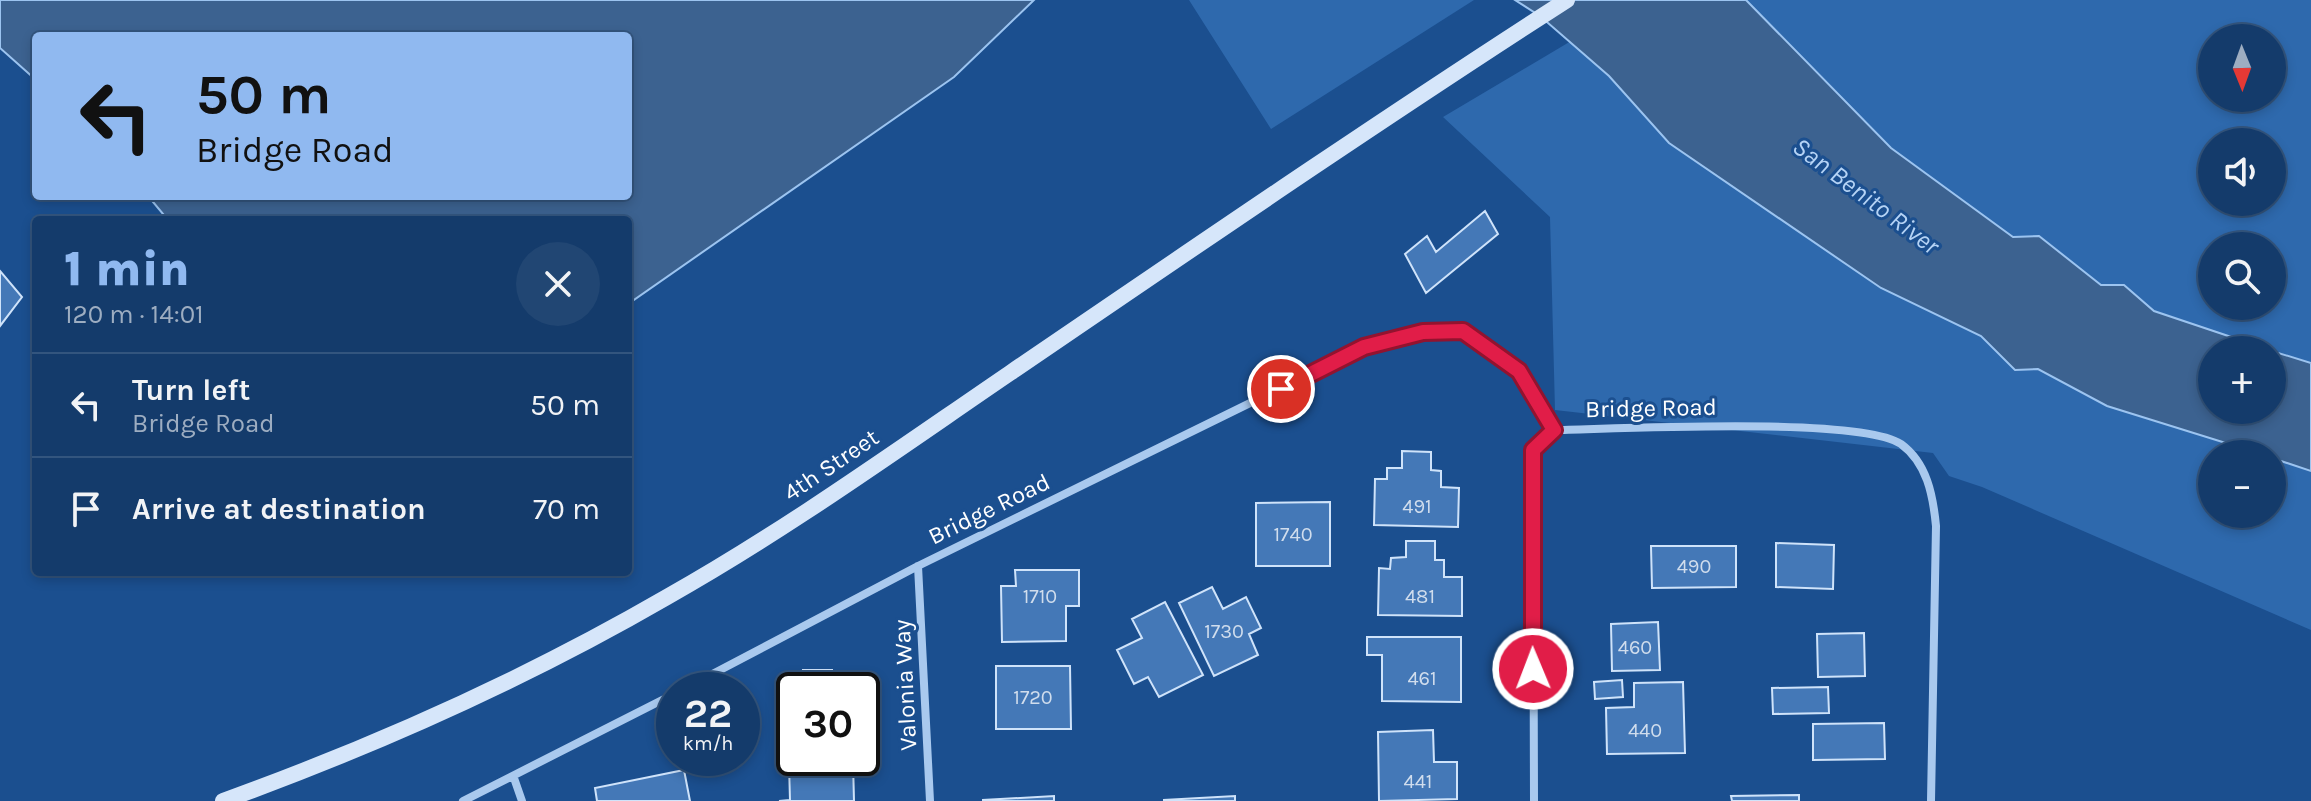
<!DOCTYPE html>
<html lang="en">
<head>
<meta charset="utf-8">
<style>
	body { margin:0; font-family:Karla,sans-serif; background:#214673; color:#f1f3f6; height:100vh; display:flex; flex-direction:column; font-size:30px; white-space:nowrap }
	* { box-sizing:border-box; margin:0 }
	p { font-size:26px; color:#9dadc1 }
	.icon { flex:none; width:44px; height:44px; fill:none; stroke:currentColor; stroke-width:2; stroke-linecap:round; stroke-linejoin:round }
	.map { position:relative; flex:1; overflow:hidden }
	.panel { position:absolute; left:32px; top:216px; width:600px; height:360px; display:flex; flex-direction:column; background:#143b6b; border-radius:8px; box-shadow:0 4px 12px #0003,0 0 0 2px #33557e }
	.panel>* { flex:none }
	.banner { position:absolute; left:32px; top:32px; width:600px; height:168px; border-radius:8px; box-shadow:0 4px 12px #0003,0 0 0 2px #33557e; background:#90b9f0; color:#111; overflow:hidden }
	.needle { width:52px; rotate:179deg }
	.controls { position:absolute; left:2198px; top:24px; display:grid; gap:16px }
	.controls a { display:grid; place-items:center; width:88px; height:88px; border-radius:50%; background:#143b6b; box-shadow:0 4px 12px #0003,0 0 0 2px #33557e; font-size:40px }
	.speed { position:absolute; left:656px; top:672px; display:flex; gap:16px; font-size:40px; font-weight:700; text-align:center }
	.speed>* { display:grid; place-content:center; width:104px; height:104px; border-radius:50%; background:#143b6b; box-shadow:0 4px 12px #0003,0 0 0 2px #33557e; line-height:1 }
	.speed small { font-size:20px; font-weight:400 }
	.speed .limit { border:4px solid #111; border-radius:12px; background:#fff; color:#111 }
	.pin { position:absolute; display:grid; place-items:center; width:68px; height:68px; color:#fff; margin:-34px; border:4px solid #fff; border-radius:50%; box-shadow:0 2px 8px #0007 }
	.me { position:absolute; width:88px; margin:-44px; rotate:359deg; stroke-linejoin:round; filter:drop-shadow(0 0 6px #0008) }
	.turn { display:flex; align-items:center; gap:28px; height:168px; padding:0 32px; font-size:36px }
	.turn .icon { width:104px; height:104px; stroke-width:2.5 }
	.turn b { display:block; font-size:56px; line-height:68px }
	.round { display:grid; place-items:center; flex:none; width:84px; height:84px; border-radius:42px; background:#214673 }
	.headline { display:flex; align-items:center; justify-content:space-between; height:136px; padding:0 32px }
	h1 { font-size:48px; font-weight:800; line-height:60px; color:#90b9f0 }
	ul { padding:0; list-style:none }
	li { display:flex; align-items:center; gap:24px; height:104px; padding:0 32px; border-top:2px solid #33557e }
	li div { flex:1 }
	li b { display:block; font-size:30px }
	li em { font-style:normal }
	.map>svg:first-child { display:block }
</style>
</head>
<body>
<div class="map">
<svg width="2311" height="801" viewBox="0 0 2311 801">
	<rect width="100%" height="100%" fill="#1b4f8f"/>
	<!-- green -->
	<path fill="#2e69ad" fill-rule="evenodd" d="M 1189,0 L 1474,0 L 1271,129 Z
		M 1640,0 L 2311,0 L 2311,630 L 1982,487 L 1949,476 L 1933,453 L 1555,410 L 1550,217 L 1443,117 ZM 2212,38 L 2272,38 L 2272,98 L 2212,98 ZM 2212,142 L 2272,142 L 2272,202 L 2212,202 ZM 2212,246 L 2272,246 L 2272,306 L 2212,306 ZM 2212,350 L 2272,350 L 2272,410 L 2212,410 ZM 2212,454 L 2272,454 L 2272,514 L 2212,514 Z"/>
	<!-- water -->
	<path fill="#3c6290" stroke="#9cc4f0" stroke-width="2" d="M 0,0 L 1034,0 L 954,77 L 628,304 L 628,220 L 168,220 L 148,196 L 628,196 L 628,36 L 36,36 L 36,80 L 0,48 Z
		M 1515,0 L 1746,0 L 1891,148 L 2013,237 L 2039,236 L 2101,285 L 2124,285 L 2154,311 L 2270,350 L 2212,350 L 2212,410 L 2272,410 L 2272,351 L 2311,363 L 2311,471 L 2272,458 L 2272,454 L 2261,454 L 2107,406 L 2038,369 L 2015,370 L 1981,336 L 1881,288 L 1669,143 L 1609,76 L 1540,16 Z"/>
	<!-- building -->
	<path fill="#4478b7" stroke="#cfe3fa" stroke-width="2" d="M 1485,211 L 1498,234 L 1426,293 L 1405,254 L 1427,236 L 1436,252 Z
		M 0,271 L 22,297 L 0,326 Z
		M 1402,451 L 1431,452 L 1431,470 L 1441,471 L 1441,487 L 1459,488 L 1458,527 L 1374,525 L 1375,479 L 1387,479 L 1387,468 L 1402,468 Z
		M 1330,502 L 1330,566 L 1256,566 L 1256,503 Z
		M 1406,541 L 1435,541 L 1435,560 L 1444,560 L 1444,577 L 1462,577 L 1462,616 L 1378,615 L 1379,568 L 1390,569 L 1391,558 L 1406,557 Z
		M 1776,543 L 1834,545 L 1833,589 L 1776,587 Z
		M 1651,546 L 1736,546 L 1736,587 L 1652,588 Z
		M 1015,570 L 1079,570 L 1079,606 L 1066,606 L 1066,641 L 1002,642 L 1001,586 L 1016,586 Z
		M 1212,587 L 1223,609 L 1246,597 L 1261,628 L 1249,634 L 1258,655 L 1214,676 L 1179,603 Z
		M 1165,602 L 1203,675 L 1159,697 L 1148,677 L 1134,684 L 1117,650 L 1142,638 L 1132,619 Z
		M 1658,622 L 1660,670 L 1612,671 L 1611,624 Z
		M 1864,633 L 1865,676 L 1818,677 L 1817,634 Z
		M 1367,637 L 1461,637 L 1461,702 L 1382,701 L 1382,655 L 1367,655 Z
		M 996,666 L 1070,666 L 1071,729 L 996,729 Z
		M 803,670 L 832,670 L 832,689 L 842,690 L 803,690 Z
		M 1622,680 L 1623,697 L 1595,699 L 1594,682 Z
		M 1683,682 L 1685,753 L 1607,754 L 1606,708 L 1634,707 L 1634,683 Z
		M 1828,687 L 1829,713 L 1773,714 L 1772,688 Z
		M 775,697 L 794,697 L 794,745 L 776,745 Z
		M 1884,723 L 1885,759 L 1813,760 L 1813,724 Z
		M 1433,730 L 1434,762 L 1457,762 L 1457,799 L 1379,801 L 1378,732 Z
		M 853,762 L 854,801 L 779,801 L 790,800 L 789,764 Z
		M 684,770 L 690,801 L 597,801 L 595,788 Z
		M 1799,795 L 1799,801 L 1732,801 L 1731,796 Z
		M 1054,796 L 1054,801 L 983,801 L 983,800 Z
		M 1235,796 L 1235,801 L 1164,801 L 1164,800 Z"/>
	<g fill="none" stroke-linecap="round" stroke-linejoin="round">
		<!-- minor -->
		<path stroke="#a9c9ee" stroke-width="8" d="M 1554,430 C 1616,429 1860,416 1901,444 C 1927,463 1933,495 1936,526 L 1931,801
			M 918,566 L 930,801
			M 682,690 L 918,566 L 1364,347 L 1423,332 L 1463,331 L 1519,371 L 1554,430
			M 514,778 L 522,801
			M 463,801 L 674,694
			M 1534,801 L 1533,450 L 1554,430"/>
		<!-- secondary -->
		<path stroke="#d6e6fa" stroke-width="16" d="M 223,801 C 375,746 527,678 667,597 C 786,530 897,450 1010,373 C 1195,247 1379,121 1567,0"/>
	</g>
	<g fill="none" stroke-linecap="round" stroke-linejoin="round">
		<defs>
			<path id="route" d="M 1281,389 L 1364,347 L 1423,332 L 1463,331 L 1519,371 L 1554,430 L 1533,450 L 1533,669"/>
		</defs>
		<!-- route casing -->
		<use href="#route" stroke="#92132f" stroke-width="20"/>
		<!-- route -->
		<use href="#route" stroke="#e11d48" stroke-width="14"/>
	</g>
	<g text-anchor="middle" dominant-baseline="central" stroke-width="6" stroke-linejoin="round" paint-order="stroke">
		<!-- number labels -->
		<g font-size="20" fill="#d0dded">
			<text x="1417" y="506">491</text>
			<text x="1293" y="534">1740</text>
			<text x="1694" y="566">490</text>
			<text x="1040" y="596">1710</text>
			<text x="1420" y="596">481</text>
			<text x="1224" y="631">1730</text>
			<text x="1635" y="647">460</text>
			<text x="1422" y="678">461</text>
			<text x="1033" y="697">1720</text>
			<text x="1645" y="730">440</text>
			<text x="1418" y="781">441</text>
		</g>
		<!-- street labels -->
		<g font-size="24" fill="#fff" stroke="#1b4f8f">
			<text transform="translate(1651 408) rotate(-1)">Bridge Road</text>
			<text transform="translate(831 465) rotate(-34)">4th Street</text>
			<text transform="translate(989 509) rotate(-26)">Bridge Road</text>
			<text transform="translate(905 685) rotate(-93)">Valonia Way</text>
		</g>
		<!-- water labels -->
		<g font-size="26" font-style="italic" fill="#b5d3f5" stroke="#1b4f8f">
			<text transform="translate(1866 196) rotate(37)">San Benito River</text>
		</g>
	</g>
</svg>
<div class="controls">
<a><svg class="needle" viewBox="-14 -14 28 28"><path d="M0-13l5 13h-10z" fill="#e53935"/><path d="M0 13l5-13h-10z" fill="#9dadc1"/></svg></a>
<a><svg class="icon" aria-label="sound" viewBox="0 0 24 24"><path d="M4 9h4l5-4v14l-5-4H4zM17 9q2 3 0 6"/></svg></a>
<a><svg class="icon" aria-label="search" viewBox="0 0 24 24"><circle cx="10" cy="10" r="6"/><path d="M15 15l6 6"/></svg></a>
<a>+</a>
<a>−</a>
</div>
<div class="speed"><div>22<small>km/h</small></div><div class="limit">30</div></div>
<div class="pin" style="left:1281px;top:389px;background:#d93025"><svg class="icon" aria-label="arrive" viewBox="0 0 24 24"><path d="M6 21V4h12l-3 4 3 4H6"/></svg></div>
<svg class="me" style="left:1533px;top:669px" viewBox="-20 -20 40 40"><circle r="17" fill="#e11d48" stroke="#fff" stroke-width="3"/><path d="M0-11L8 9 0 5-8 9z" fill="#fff"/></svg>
<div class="banner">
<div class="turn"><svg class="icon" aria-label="left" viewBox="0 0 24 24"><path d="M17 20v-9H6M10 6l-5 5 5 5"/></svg><div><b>50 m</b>Bridge Road</div></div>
</div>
<section class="panel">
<div class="headline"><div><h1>1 min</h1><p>120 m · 14:01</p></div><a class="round"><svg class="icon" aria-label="close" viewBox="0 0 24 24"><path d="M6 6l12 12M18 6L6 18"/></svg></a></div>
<ul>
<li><svg class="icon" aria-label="left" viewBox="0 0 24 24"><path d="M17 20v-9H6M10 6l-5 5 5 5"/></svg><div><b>Turn left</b><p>Bridge Road</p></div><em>50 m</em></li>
<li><svg class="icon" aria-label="arrive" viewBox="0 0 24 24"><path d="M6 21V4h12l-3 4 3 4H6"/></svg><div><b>Arrive at destination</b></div><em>70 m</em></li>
</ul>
</section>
</div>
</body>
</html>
